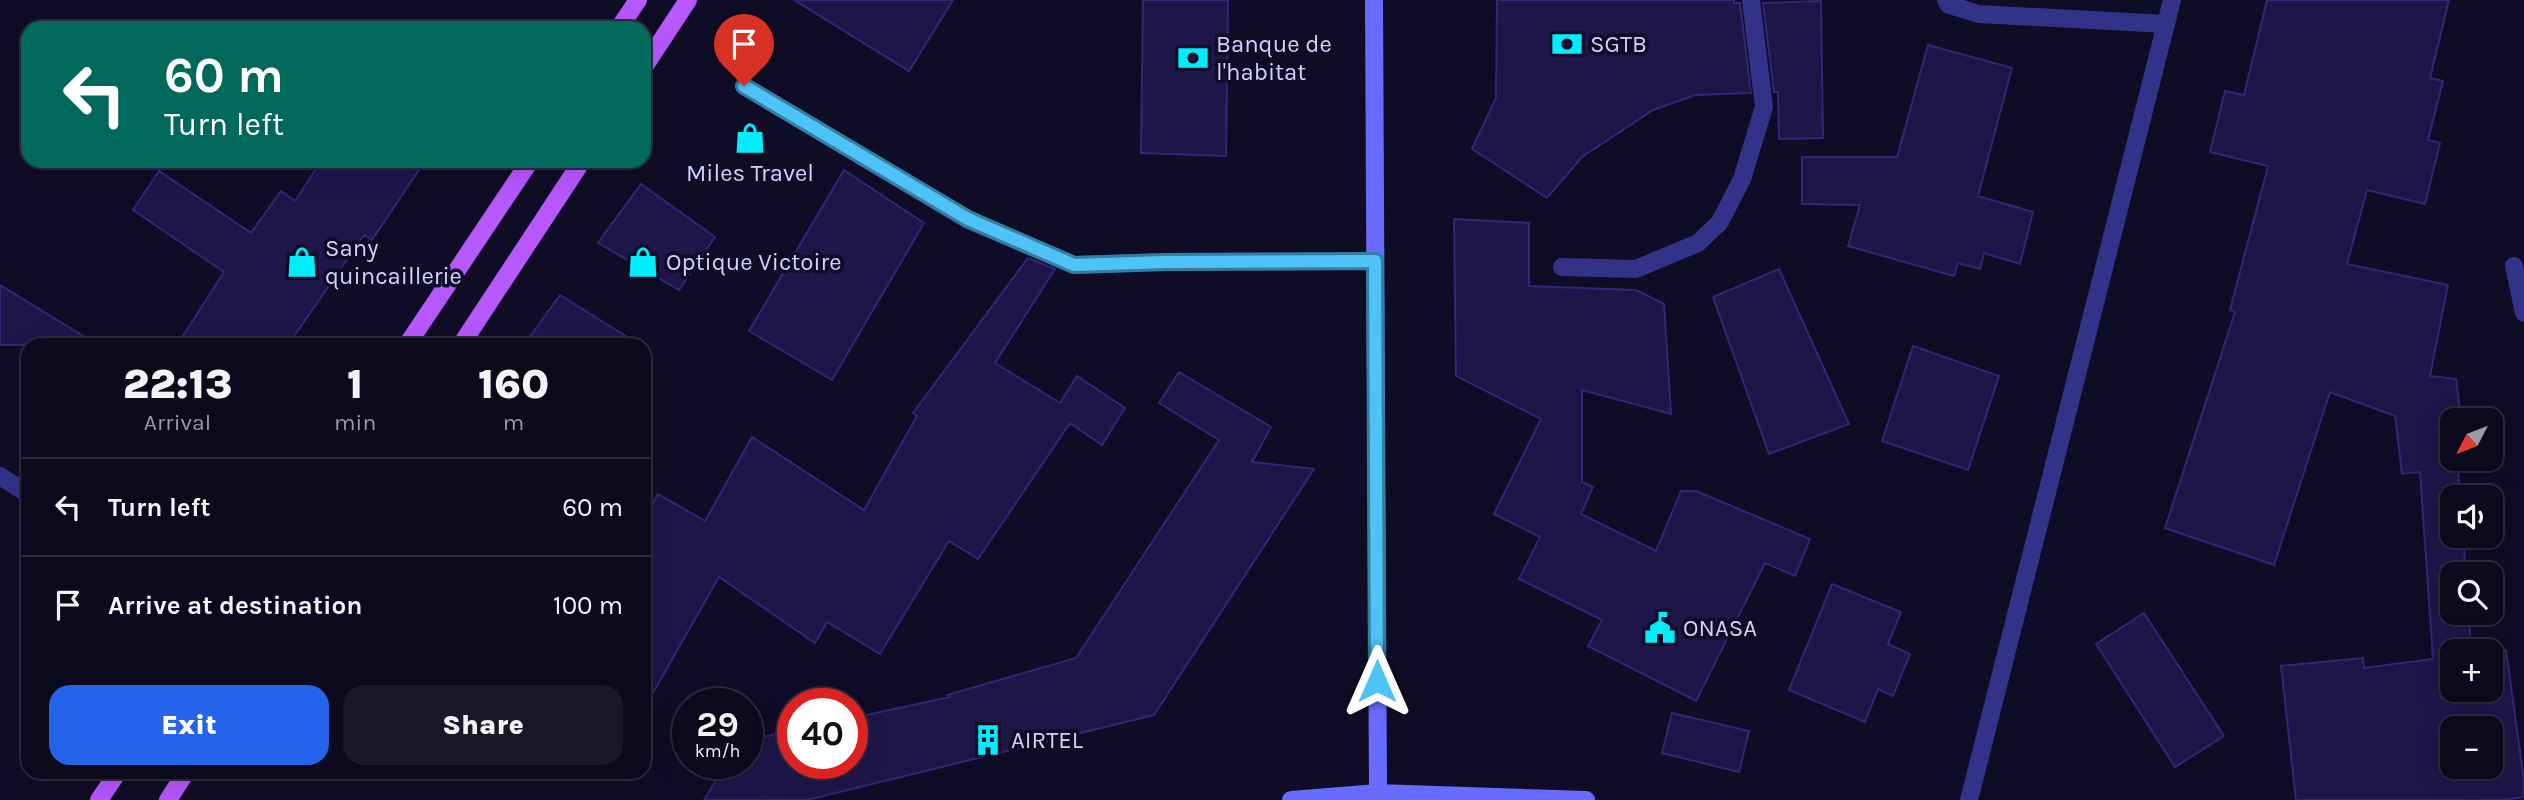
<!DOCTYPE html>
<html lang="en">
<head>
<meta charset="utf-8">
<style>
	body { margin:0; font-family:Karla,sans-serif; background:#191729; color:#f1f3f6; height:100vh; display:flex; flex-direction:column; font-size:26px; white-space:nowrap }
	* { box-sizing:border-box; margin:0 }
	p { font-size:23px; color:#9a9aa3 }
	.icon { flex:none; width:38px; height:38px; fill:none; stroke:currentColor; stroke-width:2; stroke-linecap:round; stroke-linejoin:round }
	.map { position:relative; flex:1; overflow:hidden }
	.drawer { position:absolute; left:21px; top:338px; width:630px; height:441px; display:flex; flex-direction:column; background:#0b091c; border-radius:21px; box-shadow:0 7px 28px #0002,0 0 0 2px #2b2a3b }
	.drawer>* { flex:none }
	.banner { position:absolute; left:21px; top:21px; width:630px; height:147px; border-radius:21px; box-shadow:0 7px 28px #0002,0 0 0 2px #2b2a3b; background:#00695c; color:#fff; overflow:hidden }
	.needle { width:46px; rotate:228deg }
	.controls { position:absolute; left:2440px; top:408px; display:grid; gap:14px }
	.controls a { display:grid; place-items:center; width:63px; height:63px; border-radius:14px; background:#0b091c; box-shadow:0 7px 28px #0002,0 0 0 2px #2b2a3b; font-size:35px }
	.speed { position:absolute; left:672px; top:688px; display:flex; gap:14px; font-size:35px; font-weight:700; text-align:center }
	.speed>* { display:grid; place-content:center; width:91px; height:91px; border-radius:50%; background:#0b091c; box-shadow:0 7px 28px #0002,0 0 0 2px #2b2a3b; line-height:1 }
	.speed small { font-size:18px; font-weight:400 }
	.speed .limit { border:10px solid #d22; background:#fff; color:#111 }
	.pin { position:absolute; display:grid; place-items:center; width:60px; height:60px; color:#fff; margin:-72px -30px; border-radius:50% 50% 50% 0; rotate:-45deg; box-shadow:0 0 7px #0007 }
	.pin .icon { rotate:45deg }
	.me { position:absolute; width:77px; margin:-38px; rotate:0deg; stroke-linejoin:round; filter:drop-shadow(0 0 5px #0008) }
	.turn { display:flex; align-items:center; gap:24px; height:147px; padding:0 28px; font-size:32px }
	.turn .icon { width:91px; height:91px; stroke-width:2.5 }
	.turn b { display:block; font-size:49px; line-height:60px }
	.eta { display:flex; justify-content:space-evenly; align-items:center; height:119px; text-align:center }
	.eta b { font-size:42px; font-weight:800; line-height:49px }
	.cta { display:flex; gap:14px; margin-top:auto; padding:14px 28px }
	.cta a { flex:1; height:80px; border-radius:21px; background:#2563eb; color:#fff; font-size:28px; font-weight:800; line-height:80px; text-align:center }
	.cta a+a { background:#191729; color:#f1f3f6 }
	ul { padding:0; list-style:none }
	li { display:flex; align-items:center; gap:21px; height:98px; padding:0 28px; border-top:2px solid #2b2a3b }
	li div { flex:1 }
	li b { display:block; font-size:26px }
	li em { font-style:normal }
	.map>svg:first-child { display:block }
</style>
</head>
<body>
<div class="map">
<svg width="2524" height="800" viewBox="0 0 2524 800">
	<rect width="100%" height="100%" fill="#0f0c25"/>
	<!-- building -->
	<path fill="#1e1648" stroke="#322676" stroke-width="2" fill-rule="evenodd" d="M 794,0 L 953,0 L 909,71 Z
		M 1143,0 L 1228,0 L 1226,156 L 1141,153 Z
		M 1497,0 L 1734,0 L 1734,3 L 1740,3 L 1751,93 L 1695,95 L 1653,110 L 1582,157 L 1547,198 L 1472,149 L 1496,98 Z
		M 2267,0 L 2449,0 L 2430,78 L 2443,81 L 2428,140 L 2440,143 L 2425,204 L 2367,190 L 2347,264 L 2448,285 L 2430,376 L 2456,379 L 2461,420 L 2452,420 L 2452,458 L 2465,458 L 2466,467 L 2458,468 L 2460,497 L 2452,497 L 2452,536 L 2463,536 L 2466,574 L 2452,574 L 2452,612 L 2469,612 L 2471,651 L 2452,651 L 2452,690 L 2490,690 L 2490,652 L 2506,650 L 2524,781 L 2524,797 L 2504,800 L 2296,800 L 2281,666 L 2363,658 L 2364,668 L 2433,659 L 2420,472 L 2402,474 L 2395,416 L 2330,392 L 2274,565 L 2165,528 L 2235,312 L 2230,310 L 2268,166 L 2210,152 L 2225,91 L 2244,95 ZM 2452,728 L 2490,728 L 2490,766 L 2452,766 Z
		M 1821,1 L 1823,138 L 1779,139 L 1778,92 L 1774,92 L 1763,3 Z
		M 1928,45 L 2012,68 L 1978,196 L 2033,212 L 2020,264 L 1984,253 L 1980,269 L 1958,263 L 1954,276 L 1848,246 L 1860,205 L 1802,204 L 1802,157 L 1897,157 Z
		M 321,161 L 425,161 L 372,240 L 364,235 L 288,345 L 177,345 L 224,272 L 133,210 L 159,171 L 251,233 L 281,191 L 295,201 Z
		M 844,170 L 924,223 L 832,380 L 749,331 Z
		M 641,184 L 715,237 L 679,290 L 598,243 Z
		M 1454,219 L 1529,223 L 1529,286 L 1636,290 L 1664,304 L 1671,414 L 1582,390 L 1582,482 L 1593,487 L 1581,514 L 1656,551 L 1681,491 L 1696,491 L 1810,539 L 1795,576 L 1765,563 L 1696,701 L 1588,646 L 1602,620 L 1519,579 L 1540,537 L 1494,514 L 1541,419 L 1456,376 Z
		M 1028,258 L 1055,269 L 995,363 L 1060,403 L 1077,376 L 1125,408 L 1102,445 L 1070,423 L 978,559 L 949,541 L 880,654 L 827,622 L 815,643 L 719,577 L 644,709 L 644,520 L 658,494 L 705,521 L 752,437 L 864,510 L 917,416 L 913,413 Z
		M 1779,269 L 1849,424 L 1769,454 L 1713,297 Z
		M 0,285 L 98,345 L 0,345 Z
		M 560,295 L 640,345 L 524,345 Z
		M 1913,346 L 1999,376 L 1968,470 L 1882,441 Z
		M 1179,372 L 1271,427 L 1252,462 L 1314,469 L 1154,715 L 807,800 L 704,800 L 726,763 L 747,763 L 747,740 L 793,731 L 793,763 L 852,763 L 852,718 L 950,697 L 947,695 L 1076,658 L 1219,440 L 1159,403 Z
		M 1832,584 L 1901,612 L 1888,644 L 1910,654 L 1893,696 L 1878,689 L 1865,722 L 1789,690 Z
		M 2144,613 L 2224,736 L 2175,767 L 2096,644 Z
		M 1672,713 L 1749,731 L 1739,772 L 1662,753 Z"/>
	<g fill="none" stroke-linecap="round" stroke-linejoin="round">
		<!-- lane -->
		<path stroke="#323388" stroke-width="18" d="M 1946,0 L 1949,5 L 1979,14 L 2166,24
			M 744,86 L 968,220 L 1074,265 L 1165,262 L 1375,261
			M 1562,267 L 1636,269 L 1698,243 L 1720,222 L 1742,179 L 1764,107 L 1751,0"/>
		<!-- street -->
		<path stroke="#323388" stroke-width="18" d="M 2514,266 L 2524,313
			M 0,476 L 28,494
			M 1969,800 L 2172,0"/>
		<!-- secondary -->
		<path stroke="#676bff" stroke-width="18" d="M 1374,0 L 1378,793
			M 1291,800 L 1378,793 L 1586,800"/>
		<!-- primary -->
		<path stroke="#b757ff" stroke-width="18" d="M 619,28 L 638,0
			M 644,67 L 688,0
			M 407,345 L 530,161
			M 461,345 L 582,161
			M 99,800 L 118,772
			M 168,800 L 186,772"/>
	</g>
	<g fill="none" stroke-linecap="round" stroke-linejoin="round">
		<defs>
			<path id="route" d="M 744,86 L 968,219 L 1074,265 L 1166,262 L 1375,261 L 1377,681"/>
		</defs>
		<!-- route casing -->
		<use href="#route" stroke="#337fa1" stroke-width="18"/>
		<!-- route -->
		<use href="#route" stroke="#4fc3f7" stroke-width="12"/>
	</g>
	<!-- icons -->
	<defs>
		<symbol id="bank-bare" viewBox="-9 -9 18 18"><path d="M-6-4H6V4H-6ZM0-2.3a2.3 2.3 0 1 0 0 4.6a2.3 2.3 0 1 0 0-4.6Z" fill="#00eefb" stroke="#0f0c25" stroke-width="2.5" paint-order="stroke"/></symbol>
		<symbol id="shop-bare" viewBox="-9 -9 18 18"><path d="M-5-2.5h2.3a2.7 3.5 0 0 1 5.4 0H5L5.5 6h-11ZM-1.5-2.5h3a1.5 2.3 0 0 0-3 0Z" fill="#00eefb" stroke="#0f0c25" stroke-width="2.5" paint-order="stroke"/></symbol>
		<symbol id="civic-bare" viewBox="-9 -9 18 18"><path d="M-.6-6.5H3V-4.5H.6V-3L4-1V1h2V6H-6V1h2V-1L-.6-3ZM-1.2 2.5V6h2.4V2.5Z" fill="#00eefb" stroke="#0f0c25" stroke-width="2.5" paint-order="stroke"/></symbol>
		<symbol id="building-bare" viewBox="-9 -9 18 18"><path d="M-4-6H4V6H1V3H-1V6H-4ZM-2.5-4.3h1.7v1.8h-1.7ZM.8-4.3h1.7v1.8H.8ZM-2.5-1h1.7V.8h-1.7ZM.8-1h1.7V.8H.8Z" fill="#00eefb" stroke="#0f0c25" stroke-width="2.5" paint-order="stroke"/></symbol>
	</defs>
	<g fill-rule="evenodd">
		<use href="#bank-bare" x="1545" y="22" width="44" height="44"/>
		<use href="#bank-bare" x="1171" y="36" width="44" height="44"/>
		<use href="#shop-bare" x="728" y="116" width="44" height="44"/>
		<use href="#shop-bare" x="280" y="240" width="44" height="44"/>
		<use href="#shop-bare" x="621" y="240" width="44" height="44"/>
		<use href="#civic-bare" x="1638" y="606" width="44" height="44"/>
		<use href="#building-bare" x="966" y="718" width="44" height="44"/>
	</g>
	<g text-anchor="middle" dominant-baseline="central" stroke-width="7" stroke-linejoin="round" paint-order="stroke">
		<!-- poi labels -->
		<g font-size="24" fill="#d3d0ff" stroke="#0f0c25" text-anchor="start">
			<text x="1216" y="44">Banque de<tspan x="1216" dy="28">l'habitat</tspan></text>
			<text x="1590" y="44">SGTB</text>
			<text x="750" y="173" text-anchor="middle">Miles Travel</text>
			<text x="325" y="248">Sany<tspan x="325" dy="28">quincaillerie</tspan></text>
			<text x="666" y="262">Optique Victoire</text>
			<text x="1683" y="628">ONASA</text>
			<text x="1011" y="740">AIRTEL</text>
		</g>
	</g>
</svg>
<div class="controls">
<a><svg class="needle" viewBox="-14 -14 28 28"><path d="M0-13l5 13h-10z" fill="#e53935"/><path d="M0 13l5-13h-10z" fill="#9a9aa3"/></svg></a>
<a><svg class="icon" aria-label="sound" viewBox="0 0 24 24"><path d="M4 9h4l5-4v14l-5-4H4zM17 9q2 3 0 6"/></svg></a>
<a><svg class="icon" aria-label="search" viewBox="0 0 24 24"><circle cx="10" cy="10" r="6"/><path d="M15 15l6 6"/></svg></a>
<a>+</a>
<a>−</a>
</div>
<div class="speed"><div>29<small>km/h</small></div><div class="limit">40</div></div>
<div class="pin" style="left:744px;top:86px;background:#d93025"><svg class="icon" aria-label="arrive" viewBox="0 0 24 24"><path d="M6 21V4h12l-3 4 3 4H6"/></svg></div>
<svg class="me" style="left:1377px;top:681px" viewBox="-20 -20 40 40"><path d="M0-17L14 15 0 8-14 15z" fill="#4fc3f7" stroke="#fff" stroke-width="4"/></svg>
<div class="banner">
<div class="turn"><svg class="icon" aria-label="left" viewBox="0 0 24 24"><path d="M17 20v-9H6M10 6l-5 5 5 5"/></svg><div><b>60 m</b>Turn left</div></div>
</div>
<section class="drawer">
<div class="eta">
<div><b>22:13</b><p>Arrival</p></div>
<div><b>1</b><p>min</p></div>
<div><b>160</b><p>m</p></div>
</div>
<ul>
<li><svg class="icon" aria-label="left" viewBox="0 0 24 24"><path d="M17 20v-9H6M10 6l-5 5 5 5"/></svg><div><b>Turn left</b></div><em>60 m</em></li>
<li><svg class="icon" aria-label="arrive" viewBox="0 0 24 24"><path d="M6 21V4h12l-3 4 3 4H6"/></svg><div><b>Arrive at destination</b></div><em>100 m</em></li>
</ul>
<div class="cta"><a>Exit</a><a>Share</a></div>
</section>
</div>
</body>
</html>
